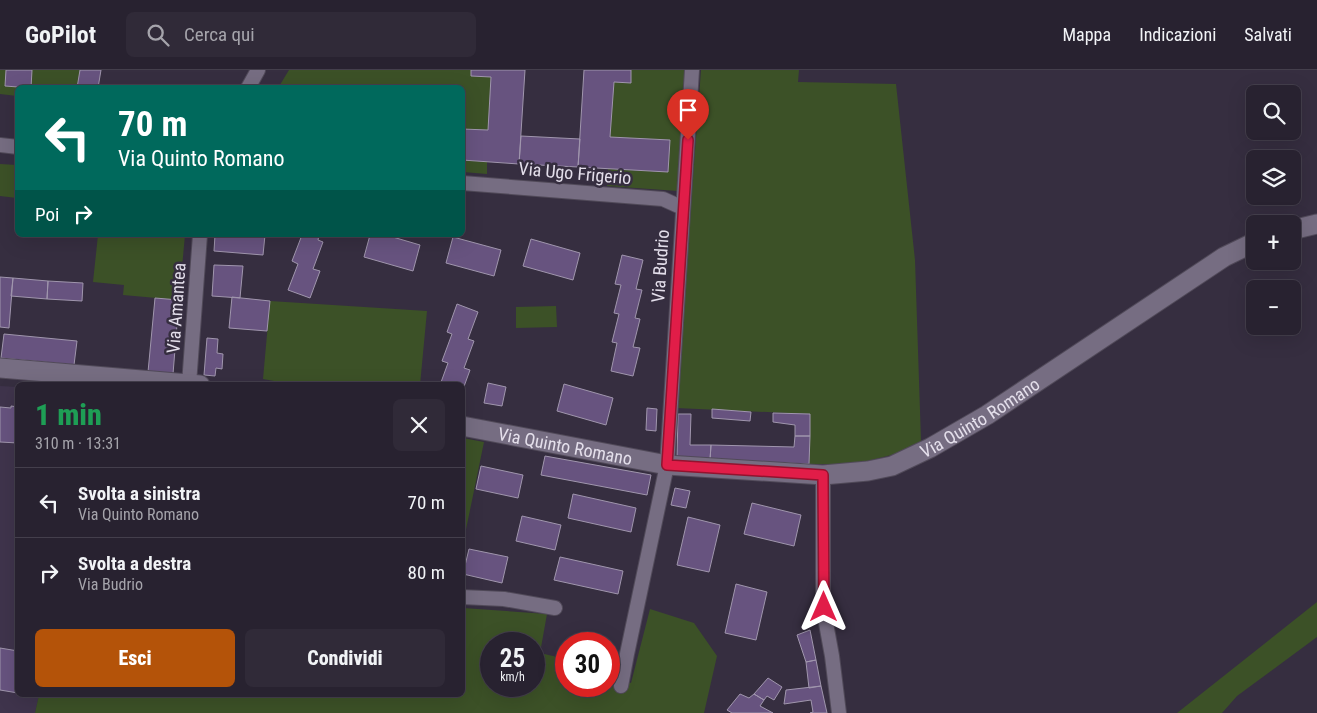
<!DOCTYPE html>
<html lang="it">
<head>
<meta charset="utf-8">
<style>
	body { margin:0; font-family:"Roboto Condensed",sans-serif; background:#302a38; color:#f1f3f6; height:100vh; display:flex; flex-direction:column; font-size:19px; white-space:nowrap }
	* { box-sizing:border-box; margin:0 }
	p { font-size:16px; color:#a5a4ab }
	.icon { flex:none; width:28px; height:28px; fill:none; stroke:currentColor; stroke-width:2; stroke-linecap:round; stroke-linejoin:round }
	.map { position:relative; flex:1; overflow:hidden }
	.sheet { position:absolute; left:15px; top:312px; width:450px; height:315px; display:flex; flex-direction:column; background:#282230; border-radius:8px; box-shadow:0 5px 20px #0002,0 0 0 1px #443f4c }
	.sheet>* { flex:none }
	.banner { position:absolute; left:15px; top:15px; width:450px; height:152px; border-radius:8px; box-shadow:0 5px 20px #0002,0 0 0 1px #443f4c; background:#00695c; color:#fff; overflow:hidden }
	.controls { position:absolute; left:1246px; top:15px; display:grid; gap:10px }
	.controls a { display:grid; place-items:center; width:55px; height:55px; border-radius:8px; background:#282230; box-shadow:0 5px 20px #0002,0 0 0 1px #443f4c; font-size:25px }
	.speed { position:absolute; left:480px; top:562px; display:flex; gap:10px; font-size:25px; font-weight:700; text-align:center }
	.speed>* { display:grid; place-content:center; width:65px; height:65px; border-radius:50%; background:#282230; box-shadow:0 5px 20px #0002,0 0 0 1px #443f4c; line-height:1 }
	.speed small { font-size:12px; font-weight:400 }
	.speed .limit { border:8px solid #d22; background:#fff; color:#111 }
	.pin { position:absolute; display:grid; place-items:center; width:42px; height:42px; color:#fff; margin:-51px -21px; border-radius:50% 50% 50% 0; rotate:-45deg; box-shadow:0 0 5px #0007 }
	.pin .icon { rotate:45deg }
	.me { position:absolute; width:55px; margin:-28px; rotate:0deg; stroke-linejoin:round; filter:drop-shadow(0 0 4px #0008) }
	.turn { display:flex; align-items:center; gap:18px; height:105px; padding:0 20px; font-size:22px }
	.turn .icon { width:65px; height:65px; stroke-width:2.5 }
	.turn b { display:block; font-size:35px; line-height:42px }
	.then { display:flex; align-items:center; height:48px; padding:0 20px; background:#0003; gap:10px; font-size:19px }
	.round { display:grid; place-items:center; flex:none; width:52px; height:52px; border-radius:8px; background:#302a38 }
	.headline { display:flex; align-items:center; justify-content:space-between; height:85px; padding:0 20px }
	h1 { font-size:30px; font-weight:800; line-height:38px; color:#1e9e55 }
	.button { display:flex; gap:10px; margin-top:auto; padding:10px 20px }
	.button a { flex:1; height:58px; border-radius:8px; background:#b45309; color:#fff; font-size:20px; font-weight:800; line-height:58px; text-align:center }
	.button a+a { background:#302a38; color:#f1f3f6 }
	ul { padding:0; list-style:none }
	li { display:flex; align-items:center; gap:15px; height:70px; padding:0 20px; border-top:1px solid #443f4c }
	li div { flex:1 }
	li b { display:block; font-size:19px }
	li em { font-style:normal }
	header { display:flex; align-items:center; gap:30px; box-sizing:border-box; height:70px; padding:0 25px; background:#282230; border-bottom:1px solid #443f4c }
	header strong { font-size:24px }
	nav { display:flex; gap:28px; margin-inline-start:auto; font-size:18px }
	.search { width:350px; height:45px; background:#302a38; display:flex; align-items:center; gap:12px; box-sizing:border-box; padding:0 18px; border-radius:8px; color:#a5a4ab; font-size:19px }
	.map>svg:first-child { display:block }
</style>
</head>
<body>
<header>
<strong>GoPilot</strong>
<div class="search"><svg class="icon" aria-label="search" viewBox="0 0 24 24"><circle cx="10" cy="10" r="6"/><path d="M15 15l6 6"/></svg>Cerca qui</div>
<nav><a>Mappa</a><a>Indicazioni</a><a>Salvati</a></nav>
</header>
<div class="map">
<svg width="1317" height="643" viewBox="0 0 1317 643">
	<rect width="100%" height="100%" fill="#362e40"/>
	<!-- built -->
	<path fill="#3f344c" d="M 0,316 L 17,317 L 18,625 L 39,625 L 35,643 L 0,643 Z"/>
	<!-- green -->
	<path fill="#3c5127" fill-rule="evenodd" d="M 0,0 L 80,0 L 77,17 L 18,18 L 17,26 L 0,24 Z
		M 289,0 L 471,0 L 471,6 L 491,7 L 488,60 L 463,59 L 462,18 L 278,18 Z
		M 631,0 L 686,0 L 678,121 L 607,116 L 608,99 L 668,102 L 670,70 L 610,67 L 614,12 L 630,13 Z
		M 701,0 L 799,0 L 798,12 L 896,14 L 915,190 L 921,371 L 895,384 L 856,394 L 809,394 L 810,344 L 676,338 Z
		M 462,90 L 487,92 L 487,104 L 463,102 Z
		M 0,94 L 17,95 L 17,128 L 0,126 Z
		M 98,165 L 185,165 L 179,230 L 123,225 L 124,215 L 93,212 Z
		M 270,231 L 427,241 L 420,315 L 296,315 L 263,309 Z
		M 556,236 L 557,257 L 516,258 L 516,237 Z
		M 463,368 L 484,372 L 463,474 L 462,368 Z
		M 1317,532 L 1317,567 L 1237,626 L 1222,643 L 1177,643 Z
		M 463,538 L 547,544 L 540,583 L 566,589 L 566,616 L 609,616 L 609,605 L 615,610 L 631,613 L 650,539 L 694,553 L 717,586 L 704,643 L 35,643 L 39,625 L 462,625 ZM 491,574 L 534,574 L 534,616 L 491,616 Z"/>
	<!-- building -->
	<path fill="#67537f" stroke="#a096ad" d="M 6,0 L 32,0 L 31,18 L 5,16 Z
		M 80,0 L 101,0 L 98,18 L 77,18 Z
		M 471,0 L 525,0 L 519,94 L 462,90 L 462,59 L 488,60 L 491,7 L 471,6 Z
		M 584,0 L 631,0 L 631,13 L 614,12 L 610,67 L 670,70 L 668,102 L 578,97 Z
		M 521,66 L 580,69 L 578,97 L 519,94 Z
		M 215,165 L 265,165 L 263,185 L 214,181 Z
		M 302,165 L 319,165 L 318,170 L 323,172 L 313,199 L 320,201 L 310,228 L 288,220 L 298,194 L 292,191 Z
		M 370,165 L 386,165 L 420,175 L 413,201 L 364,187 Z
		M 453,167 L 501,180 L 494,206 L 446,193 Z
		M 531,169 L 580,183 L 573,210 L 523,196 Z
		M 622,185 L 643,190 L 636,219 L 642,220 L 635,248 L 640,249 L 633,277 L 640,278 L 633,306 L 611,301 L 617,273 L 612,272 L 619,244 L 614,243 L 621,215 L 615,214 Z
		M 214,195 L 243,196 L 240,228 L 212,226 Z
		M 0,207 L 13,208 L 9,258 L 0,257 Z
		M 13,208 L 48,211 L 47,229 L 11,226 Z
		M 48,211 L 83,213 L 82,231 L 47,229 Z
		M 232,227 L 270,231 L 267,261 L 229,258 Z
		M 155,228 L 179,230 L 173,304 L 148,302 Z
		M 457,234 L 478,242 L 468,269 L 474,271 L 464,298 L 470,300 L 462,322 L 462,315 L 440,315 L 448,293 L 442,291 L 452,264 L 447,262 Z
		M 4,264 L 77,271 L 74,295 L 1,288 Z
		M 207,268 L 218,269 L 217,283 L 223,284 L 222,299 L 216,298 L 215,306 L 204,305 Z
		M 488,313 L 506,317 L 502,336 L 484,333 Z
		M 564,314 L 613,328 L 606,355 L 557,341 Z
		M 11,336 L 18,337 L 18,373 L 0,372 L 0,337 L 11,338 Z
		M 647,338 L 657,339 L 656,361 L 646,360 Z
		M 712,339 L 751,342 L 750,351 L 712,348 Z
		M 773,343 L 810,344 L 810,366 L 795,366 L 795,355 L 773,352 Z
		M 678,344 L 691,344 L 690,375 L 711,375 L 710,390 L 677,388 Z
		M 795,366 L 810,366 L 809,394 L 710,390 L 711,375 L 794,377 Z
		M 545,386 L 651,405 L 647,425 L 541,405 Z
		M 481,396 L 523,405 L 518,428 L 476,419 Z
		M 675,418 L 690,421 L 686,438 L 671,435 Z
		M 573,424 L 636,438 L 631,462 L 568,448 Z
		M 752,433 L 801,445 L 794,476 L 744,464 Z
		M 522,446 L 561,455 L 555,480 L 516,471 Z
		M 688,447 L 720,455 L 709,502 L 677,495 Z
		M 469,479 L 508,487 L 502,513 L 463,504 Z
		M 560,487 L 623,501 L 618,524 L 554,510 Z
		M 736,514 L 767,522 L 756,570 L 725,563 Z
		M 810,560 L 816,590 L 806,592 L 797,565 Z
		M 0,578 L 18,581 L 18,623 L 0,620 Z
		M 816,590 L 821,616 L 809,618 L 806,592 Z
		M 768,608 L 782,617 L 774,630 L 767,626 L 764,630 L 754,624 Z
		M 821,616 L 827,643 L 810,643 L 813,642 L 811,630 L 784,634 L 786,620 Z
		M 740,624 L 749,628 L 754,624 L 764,630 L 760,636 L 773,643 L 732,643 L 727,640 Z"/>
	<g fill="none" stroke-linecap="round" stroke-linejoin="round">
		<defs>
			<path id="street" d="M 248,18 L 258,0
				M 0,75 L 18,77
				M 462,113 L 663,129 L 683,138
				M 189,314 L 200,165
				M 823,405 L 823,537 L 832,586 L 839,643
				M 462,527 L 504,529 L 555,538
				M 621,616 L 627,584 L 667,395 L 692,0"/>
			<g id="secondary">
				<path d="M 1292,160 L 1317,154"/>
				<path d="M 0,298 L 200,315"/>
				<path id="s1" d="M 462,356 L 667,395 L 823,405 L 868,401 L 892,396 L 930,378 L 987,345 L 1224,187 L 1255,172"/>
			</g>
		</defs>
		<!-- street casing -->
		<use href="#street" stroke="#514a59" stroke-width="16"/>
		<!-- secondary casing -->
		<use href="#secondary" stroke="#514a59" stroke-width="21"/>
		<!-- street -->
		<use href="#street" stroke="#766d82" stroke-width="14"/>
		<!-- secondary -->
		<use href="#secondary" stroke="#766d82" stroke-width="19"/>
	</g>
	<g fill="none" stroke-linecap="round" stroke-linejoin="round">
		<defs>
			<path id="route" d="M 688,70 L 667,395 L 823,405 L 824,537"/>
		</defs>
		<!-- route casing -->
		<use href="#route" stroke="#92132f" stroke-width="12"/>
		<!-- route -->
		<use href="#route" stroke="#e11d48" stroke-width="9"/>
	</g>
	<g text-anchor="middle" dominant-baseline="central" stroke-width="5" stroke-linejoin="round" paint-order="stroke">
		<!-- street labels -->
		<g font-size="18" fill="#e4dfeb" stroke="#362e40">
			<text transform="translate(575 103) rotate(5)">Via Ugo Frigerio</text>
			<text transform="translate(660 196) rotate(-86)">Via Budrio</text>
			<text transform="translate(176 238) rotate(-86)">Via Amantea</text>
			<text stroke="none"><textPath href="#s1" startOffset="535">Via Quinto Romano</textPath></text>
			<text stroke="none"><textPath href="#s1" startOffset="105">Via Quinto Romano</textPath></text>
		</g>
	</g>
</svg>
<div class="controls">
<a><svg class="icon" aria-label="search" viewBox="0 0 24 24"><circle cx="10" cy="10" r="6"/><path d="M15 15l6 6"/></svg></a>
<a><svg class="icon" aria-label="layers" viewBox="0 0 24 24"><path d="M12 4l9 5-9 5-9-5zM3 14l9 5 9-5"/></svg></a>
<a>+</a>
<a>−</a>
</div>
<div class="speed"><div>25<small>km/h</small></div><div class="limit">30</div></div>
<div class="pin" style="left:688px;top:70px;background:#d93025"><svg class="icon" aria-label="arrive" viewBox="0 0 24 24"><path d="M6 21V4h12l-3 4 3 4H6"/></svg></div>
<svg class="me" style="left:824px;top:537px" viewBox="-20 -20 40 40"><path d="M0-17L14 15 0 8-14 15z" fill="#e11d48" stroke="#fff" stroke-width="4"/></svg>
<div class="banner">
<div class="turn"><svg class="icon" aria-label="left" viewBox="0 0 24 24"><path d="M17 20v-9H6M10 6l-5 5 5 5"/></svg><div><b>70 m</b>Via Quinto Romano</div></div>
<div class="then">Poi<svg class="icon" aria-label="right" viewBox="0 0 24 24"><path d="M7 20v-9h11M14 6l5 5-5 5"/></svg></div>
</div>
<section class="sheet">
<div class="headline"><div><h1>1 min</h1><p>310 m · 13:31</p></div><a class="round"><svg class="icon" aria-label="close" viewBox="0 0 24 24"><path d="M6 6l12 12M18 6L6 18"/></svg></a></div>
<ul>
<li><svg class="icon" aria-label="left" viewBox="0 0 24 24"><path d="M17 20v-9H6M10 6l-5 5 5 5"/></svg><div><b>Svolta a sinistra</b><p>Via Quinto Romano</p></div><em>70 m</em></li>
<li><svg class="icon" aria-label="right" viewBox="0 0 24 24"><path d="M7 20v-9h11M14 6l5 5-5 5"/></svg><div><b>Svolta a destra</b><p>Via Budrio</p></div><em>80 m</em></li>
</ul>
<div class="button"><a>Esci</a><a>Condividi</a></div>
</section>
</div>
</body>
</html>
